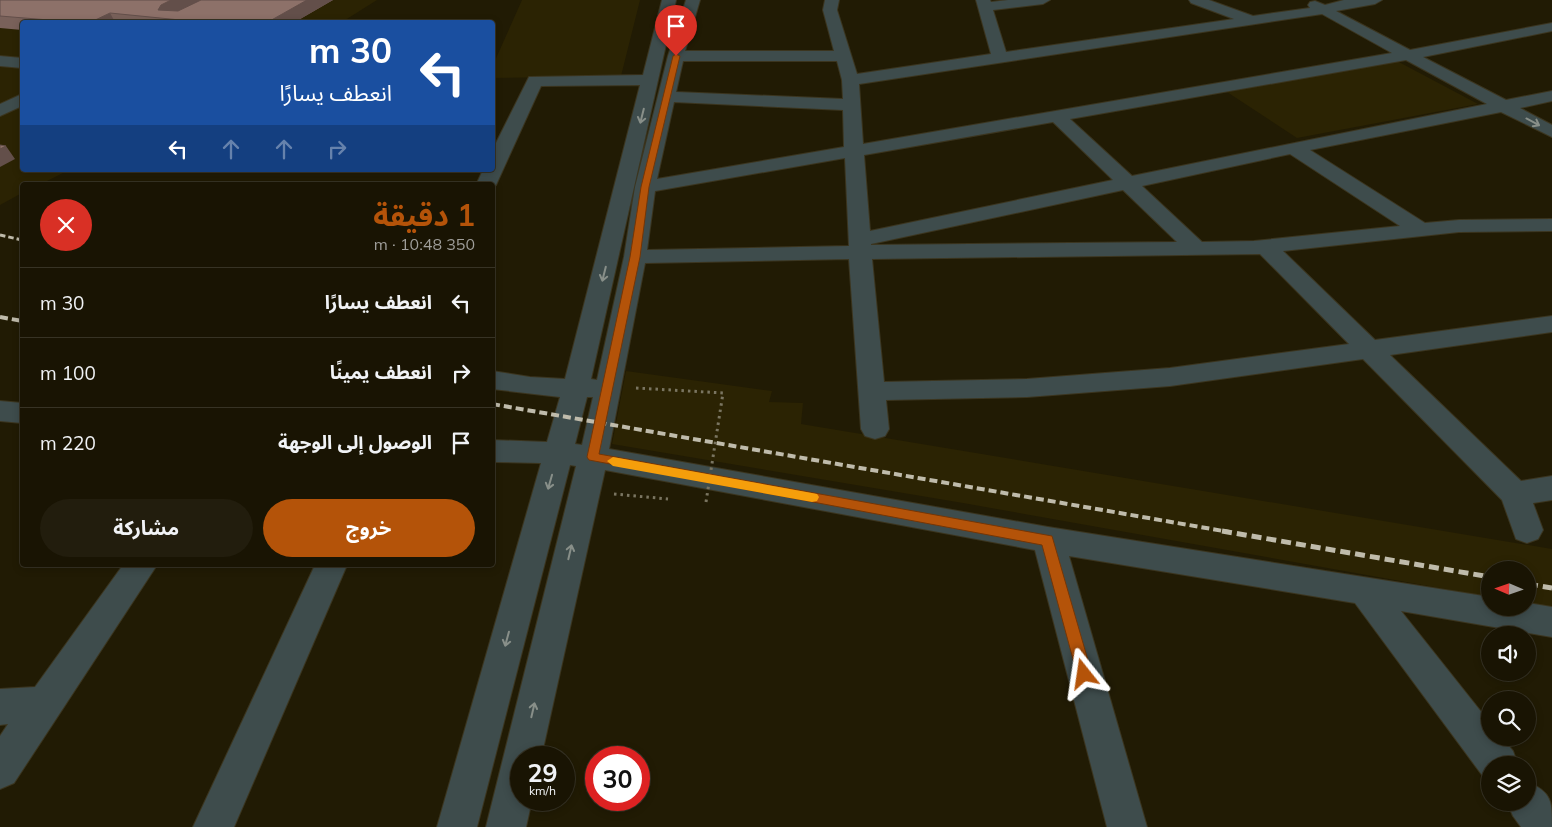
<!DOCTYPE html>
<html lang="ar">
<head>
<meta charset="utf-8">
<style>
	body { margin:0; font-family:Mulish,"Noto Sans Arabic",sans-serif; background:#221d0d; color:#f1f3f6; direction:rtl; height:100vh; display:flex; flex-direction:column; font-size:19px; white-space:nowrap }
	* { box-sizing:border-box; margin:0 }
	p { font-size:16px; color:#9f9e9a }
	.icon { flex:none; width:28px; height:28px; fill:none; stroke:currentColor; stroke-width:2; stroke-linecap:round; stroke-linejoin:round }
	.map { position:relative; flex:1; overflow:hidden; direction:ltr }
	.side { position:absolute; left:20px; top:182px; width:475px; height:385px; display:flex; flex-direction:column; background:#191403; border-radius:5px; box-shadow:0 2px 8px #0003,0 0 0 1px #373325; direction:rtl }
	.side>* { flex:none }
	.banner { position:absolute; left:20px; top:20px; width:475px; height:152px; border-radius:5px; box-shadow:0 2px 8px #0003,0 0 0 1px #373325; direction:rtl; background:#1a4fa0; color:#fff; overflow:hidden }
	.needle { width:32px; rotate:272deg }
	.controls { position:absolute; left:1481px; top:561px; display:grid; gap:10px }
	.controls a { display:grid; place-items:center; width:55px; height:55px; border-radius:50%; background:#191403; box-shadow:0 2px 8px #0003,0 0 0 1px #373325; font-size:25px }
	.speed { position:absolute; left:510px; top:746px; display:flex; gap:10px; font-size:25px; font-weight:700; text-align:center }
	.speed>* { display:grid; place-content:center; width:65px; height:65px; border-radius:50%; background:#191403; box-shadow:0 2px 8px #0003,0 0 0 1px #373325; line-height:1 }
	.speed small { font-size:12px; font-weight:400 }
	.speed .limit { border:8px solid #d22; background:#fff; color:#111 }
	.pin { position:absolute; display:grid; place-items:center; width:42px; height:42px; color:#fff; margin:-51px -21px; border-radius:50% 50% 50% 0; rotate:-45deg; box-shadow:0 0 5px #0007 }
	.pin .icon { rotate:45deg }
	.me { position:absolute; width:55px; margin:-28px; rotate:345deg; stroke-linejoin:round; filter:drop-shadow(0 0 4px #0008) }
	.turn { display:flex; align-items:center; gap:18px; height:105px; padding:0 20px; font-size:22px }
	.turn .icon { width:65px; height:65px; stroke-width:2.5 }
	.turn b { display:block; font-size:35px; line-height:42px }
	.lanes { display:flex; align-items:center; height:48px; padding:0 20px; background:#0003; justify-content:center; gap:25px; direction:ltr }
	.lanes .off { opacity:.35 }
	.round { display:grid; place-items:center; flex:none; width:52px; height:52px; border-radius:26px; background:#221d0d }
	.headline { display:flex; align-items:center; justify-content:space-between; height:85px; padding:0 20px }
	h1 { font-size:30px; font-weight:700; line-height:38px; color:#b45309 }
	.button { display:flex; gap:10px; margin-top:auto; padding:10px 20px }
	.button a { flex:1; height:58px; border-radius:30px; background:#b45309; color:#fff; font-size:20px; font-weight:700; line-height:58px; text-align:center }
	.button a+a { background:#221d0d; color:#f1f3f6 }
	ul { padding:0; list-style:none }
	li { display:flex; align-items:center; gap:15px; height:70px; padding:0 20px; border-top:1px solid #373325 }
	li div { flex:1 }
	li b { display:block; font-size:19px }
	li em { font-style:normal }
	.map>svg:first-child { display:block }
</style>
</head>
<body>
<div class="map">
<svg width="1552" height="827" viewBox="0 0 1552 827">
	<rect width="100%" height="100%" fill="#211b04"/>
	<!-- built -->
	<path fill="#2b2303" d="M 0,0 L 377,0 L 342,22 L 22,22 L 22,170 L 69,170 L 39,185 L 22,185 L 22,193 L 0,205 Z
		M 522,0 L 640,0 L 621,76 L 493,78 L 493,65 Z
		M 1397,61 L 1478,104 L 1297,138 L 1227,92 Z
		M 626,371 L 772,391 L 769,402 L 803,403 L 801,424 L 1552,549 L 1552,608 L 1528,603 L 1528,570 L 1490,570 L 1490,597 L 963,503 L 612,444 Z"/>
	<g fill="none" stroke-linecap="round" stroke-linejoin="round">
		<defs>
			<path id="minor" d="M 662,0 L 676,0 L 591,379 L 597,380 L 624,257 L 635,187 L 668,56 L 686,0 L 700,0 L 685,51 L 834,51 L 823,10 L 825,0 L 839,0 L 837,10 L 857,74 L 991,54 L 976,0 L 990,0 L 991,2 L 1008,0 L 1050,0 L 1043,4 L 993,10 L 1006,52 L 1234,19 L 1191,3 L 1189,0 L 1209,0 L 1253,16 L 1310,8 L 1308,5 L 1310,2 L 1315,1 L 1325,5 L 1344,0 L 1382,0 L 1375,4 L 1336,11 L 1410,50 L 1552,23 L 1552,31 L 1423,57 L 1506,100 L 1552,91 L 1552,101 L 1520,108 L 1552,125 L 1552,137 L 1501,112 L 1310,150 L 1425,223 L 1459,220 L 1552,219 L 1552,231 L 1459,232 L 1283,251 L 1375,340 L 1552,316 L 1552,332 L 1390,355 L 1521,481 L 1552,476 L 1552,500 L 1533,503 L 1543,530 L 1538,539 L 1527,543 L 1516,539 L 1502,500 L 1363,359 L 1170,386 L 1027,397 L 886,400 L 889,429 L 885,436 L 875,439 L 865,436 L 861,429 L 849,259 L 645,263 L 609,449 L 1048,527 L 1490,597 L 1490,608 L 1528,608 L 1528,603 L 1552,607 L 1552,637 L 1401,611 L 1490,723 L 1490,738 L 1502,738 L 1513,751 L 1518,765 L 1490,765 L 1490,781 L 1485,779 L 1355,603 L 1069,556 L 1147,827 L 1107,827 L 1035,550 L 605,470 L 541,758 L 521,758 L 521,800 L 532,800 L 526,827 L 486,827 L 576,466 L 570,465 L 477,827 L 437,827 L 541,463 L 492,462 L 492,440 L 547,442 L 560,397 L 492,389 L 492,371 L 530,377 L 565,379 L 640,85 L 541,86 L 496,185 L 492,189 L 492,185 L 476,185 L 483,170 L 492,170 L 492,151 L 529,77 L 643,75 ZM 1322,14 L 1392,53 L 863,144 L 859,84 ZM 1406,60 L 1487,104 L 1132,176 L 1070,119 ZM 683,61 L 837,61 L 842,80 L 843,99 L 676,92 ZM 674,102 L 843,110 L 844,147 L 657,179 ZM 1053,122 L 1113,180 L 870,231 L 864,155 ZM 1290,154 L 1400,226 L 1254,241 L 1202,242 L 1142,186 ZM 845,158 L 849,246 L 647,250 L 655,191 ZM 1123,190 L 1177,242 L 871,245 L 871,244 ZM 1260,254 L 1349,344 L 1170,368 L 1027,379 L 884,382 L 872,259 ZM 587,397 L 593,397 L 582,445 L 575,444 Z
				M 0,56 L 22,58 L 22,68 L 0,66 Z
				M 22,94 L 22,106 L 0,116 L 0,104 Z
				M 0,401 L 22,403 L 22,423 L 0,421 Z
				M 123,565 L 157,565 L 14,783 L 0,789 L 0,736 L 8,724 L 0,725 L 0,689 L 35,687 Z
				M 315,565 L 347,565 L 234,827 L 193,827 Z
				M 1528,782 C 1552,793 1552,801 1552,827 L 1521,827 L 1513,816 L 1507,802 L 1528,802 Z"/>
		</defs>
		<!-- minor casing -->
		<use href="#minor" stroke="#3b351f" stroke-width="2"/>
		<!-- path -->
		<path stroke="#7a7561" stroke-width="3" stroke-dasharray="2.5 4" stroke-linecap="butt" d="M 636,388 L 723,393
			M 614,494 L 668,499"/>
		<!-- minor -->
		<use href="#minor" fill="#3e4c4c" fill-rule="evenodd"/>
		<!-- rail-far2 -->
		<path stroke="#bfbbab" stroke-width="3" stroke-dasharray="5.5 3" stroke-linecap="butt" d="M 0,235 L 22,240"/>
		<!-- rail-far1 -->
		<path stroke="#bfbbab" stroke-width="4" stroke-dasharray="8 4" stroke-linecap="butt" d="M 0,317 L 22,321
			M 492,404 L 1229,532"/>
		<!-- rail -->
		<path stroke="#bfbbab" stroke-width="5" stroke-dasharray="10 5" stroke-linecap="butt" d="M 1222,531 L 1490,577
			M 1528,584 L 1552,588"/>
		<!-- path-bridge -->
		<path stroke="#7a7561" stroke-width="3" stroke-dasharray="2.5 4" stroke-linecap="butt" d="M 706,502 L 723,393"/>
	</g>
	<!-- wall -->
	<path fill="#79615a" d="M 0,0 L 333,0 L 295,22 L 22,22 L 22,30 L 0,28 Z"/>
	<!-- shaded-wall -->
	<path fill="#634f4a" d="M 171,0 L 202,0 L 167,17 L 158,10 L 161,5 Z
		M 307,0 L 333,0 L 295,22 L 268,22 Z
		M 110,13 L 115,22 L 91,22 Z
		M 6,146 L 15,159 L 0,167 L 0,149 Z"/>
	<!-- building -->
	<path fill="#8d7169" stroke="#634f4a" d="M 0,0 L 171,0 L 161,5 L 158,10 L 178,11 L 201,0 L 307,0 L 268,22 L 200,22 L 110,13 L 91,22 L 73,22 L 0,16 Z
		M 0,145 L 6,146 L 0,149 Z"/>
	<!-- one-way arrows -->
	<defs><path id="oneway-shaft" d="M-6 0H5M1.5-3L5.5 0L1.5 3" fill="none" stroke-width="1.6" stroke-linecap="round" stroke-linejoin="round" transform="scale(1.25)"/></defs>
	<g stroke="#888f89">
		<use href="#oneway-shaft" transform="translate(642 116) rotate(104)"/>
		<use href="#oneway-shaft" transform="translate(1533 122) rotate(28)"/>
		<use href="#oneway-shaft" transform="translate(604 274) rotate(104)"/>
		<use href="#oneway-shaft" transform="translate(550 482) rotate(106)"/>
		<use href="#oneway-shaft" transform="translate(570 552) rotate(-77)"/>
		<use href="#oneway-shaft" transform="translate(507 639) rotate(105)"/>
		<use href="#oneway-shaft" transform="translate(533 710) rotate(-77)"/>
	</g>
	<!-- route -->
	<path fill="#b45309" stroke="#753606" d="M 676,54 L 680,56 L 649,187 L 640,257 L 599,454 L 1052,536 L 1092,674 L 1090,679 L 1084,681 L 1079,679 L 1077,674 L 1042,545 L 589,460 L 587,457 L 630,257 L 641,187 L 673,56 Z"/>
	<!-- slow -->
	<path fill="#f59e0b" d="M 613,457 L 812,493 L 817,494 L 819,497 L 817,501 L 812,502 L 613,466 L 607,461 Z"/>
</svg>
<div class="controls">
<a><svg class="needle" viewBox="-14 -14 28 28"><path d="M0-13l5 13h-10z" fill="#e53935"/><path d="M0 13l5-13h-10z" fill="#9f9e9a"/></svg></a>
<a><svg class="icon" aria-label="sound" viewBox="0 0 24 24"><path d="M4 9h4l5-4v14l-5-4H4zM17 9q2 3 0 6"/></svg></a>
<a><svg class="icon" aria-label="search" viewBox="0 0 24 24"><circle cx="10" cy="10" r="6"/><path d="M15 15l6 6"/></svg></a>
<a><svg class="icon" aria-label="layers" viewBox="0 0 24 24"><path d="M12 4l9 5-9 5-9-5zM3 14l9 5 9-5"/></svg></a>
</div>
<div class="speed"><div>29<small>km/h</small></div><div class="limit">30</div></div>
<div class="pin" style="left:676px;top:56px;background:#d93025"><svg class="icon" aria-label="arrive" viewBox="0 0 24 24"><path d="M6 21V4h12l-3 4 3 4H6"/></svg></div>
<svg class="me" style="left:1084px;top:674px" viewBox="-20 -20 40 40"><path d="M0-17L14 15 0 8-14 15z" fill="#b45309" stroke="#fff" stroke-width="4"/></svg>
<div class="banner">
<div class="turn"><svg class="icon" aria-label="left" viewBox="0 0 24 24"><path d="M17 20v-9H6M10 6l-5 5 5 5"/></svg><div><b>30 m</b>انعطف يسارًا</div></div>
<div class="lanes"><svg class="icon" aria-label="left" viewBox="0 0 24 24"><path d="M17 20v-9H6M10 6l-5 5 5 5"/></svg><svg class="icon off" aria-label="ahead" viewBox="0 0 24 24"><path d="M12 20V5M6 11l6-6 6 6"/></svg><svg class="icon off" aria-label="ahead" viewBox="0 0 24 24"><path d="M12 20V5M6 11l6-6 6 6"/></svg><svg class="icon off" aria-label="right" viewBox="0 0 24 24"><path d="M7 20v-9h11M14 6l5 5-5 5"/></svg></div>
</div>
<section class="side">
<div class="headline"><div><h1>1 دقيقة</h1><p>350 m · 10:48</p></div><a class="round" style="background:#d93025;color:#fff"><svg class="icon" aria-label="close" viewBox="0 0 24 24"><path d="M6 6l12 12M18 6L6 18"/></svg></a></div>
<ul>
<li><svg class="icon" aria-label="left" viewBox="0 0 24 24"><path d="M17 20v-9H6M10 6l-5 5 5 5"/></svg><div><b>انعطف يسارًا</b></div><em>30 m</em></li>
<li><svg class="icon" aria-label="right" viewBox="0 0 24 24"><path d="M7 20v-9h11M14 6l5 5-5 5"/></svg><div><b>انعطف يمينًا</b></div><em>100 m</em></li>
<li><svg class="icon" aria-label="arrive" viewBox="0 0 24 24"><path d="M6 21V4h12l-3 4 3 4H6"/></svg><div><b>الوصول إلى الوجهة</b></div><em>220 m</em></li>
</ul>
<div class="button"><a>خروج</a><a>مشاركة</a></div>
</section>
</div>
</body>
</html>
